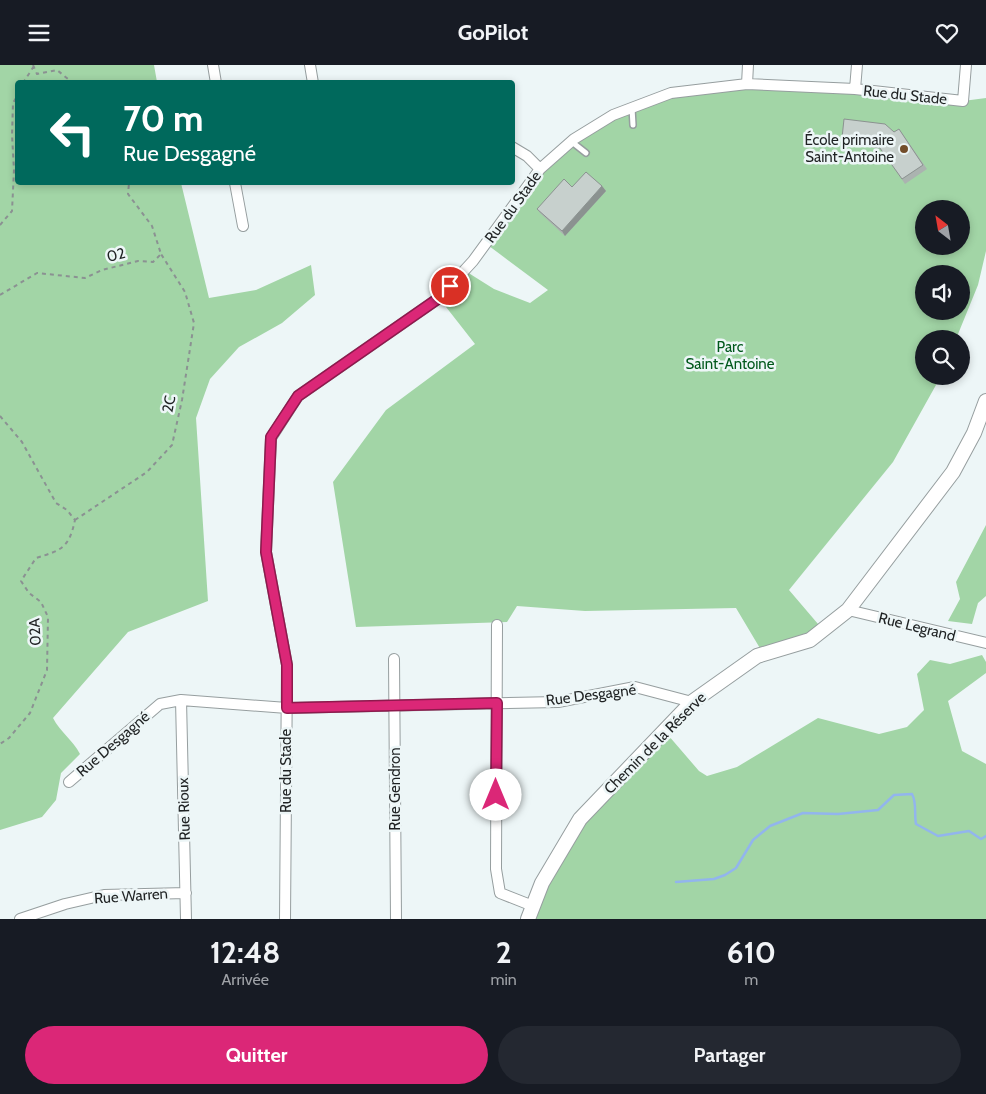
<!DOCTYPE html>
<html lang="fr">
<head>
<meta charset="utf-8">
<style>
	body { margin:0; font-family:Cabin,sans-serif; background:#242831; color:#f1f3f6; height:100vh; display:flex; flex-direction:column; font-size:19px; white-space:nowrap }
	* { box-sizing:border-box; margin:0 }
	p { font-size:16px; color:#9ea1a6 }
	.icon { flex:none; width:28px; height:28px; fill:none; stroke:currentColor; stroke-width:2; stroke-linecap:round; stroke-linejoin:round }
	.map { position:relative; height:854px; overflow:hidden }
	.panel { display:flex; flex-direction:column; background:#171b24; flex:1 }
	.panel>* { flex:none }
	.banner { position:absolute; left:15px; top:15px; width:500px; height:105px; border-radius:5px; box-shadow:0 2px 8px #0003; background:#00695c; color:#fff; overflow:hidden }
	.needle { width:32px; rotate:329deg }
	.buttons { position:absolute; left:915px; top:135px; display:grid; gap:10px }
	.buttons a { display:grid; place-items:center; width:55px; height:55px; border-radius:50%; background:#171b24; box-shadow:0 2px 8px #0003; font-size:25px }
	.pin { position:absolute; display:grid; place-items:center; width:42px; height:42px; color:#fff; margin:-21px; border:2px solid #fff; border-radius:50%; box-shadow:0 1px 5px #0007 }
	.me { position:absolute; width:55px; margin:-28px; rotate:0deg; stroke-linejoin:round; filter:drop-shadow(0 0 4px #0008) }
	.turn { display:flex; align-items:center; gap:18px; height:105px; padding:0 25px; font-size:22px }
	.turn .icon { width:65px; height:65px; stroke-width:2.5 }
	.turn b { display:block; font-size:35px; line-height:42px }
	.eta { display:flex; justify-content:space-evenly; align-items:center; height:85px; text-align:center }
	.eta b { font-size:30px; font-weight:700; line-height:35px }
	.primary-button { display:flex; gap:10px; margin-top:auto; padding:10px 25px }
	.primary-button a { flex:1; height:58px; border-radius:30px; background:#db2777; color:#fff; font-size:20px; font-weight:700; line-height:58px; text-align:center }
	.primary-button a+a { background:#242831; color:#f1f3f6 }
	header { display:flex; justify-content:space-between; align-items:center; height:65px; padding:0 25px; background:#171b24; font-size:22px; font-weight:700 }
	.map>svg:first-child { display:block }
</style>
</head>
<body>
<header><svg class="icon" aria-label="menu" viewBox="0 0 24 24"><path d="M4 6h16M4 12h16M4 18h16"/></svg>GoPilot<svg class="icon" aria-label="heart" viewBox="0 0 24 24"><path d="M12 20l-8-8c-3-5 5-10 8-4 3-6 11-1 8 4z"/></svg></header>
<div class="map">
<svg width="986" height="854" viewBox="0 0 986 854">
	<rect width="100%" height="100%" fill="#edf6f7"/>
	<!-- green -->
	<path fill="#a2d5a6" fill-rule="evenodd" d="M 0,0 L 154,0 L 157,17 L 18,18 L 18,118 L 181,118 L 209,233 L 256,225 L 311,200 L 315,230 L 282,258 L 239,282 L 210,314 L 196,353 L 208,536 L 128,567 L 53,653 C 60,667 73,675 80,689 L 61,708 L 56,735 L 42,752 L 0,765 Z
		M 707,19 L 963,36 L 986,33 L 986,186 L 978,220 L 956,274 L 924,274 L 924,311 L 941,311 L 893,397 L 789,525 L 824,566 L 764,590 L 736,543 L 585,546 L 517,541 L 507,557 L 356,562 L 333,417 L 386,345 L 475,279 L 439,233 L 459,202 L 494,224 L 530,238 L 548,225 L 481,175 L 537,104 L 575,69 ZM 924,144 L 961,144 L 961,181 L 924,181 ZM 924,209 L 961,209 L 961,246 L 924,246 Z
		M 986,460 L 986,531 L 978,538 L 972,559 L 948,556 L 960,534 L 956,517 Z
		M 982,590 L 986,597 L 986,608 L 948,636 L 962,686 L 986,699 L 986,854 L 528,854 L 579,754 L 662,663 L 699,706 L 707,711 L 737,702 L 818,653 L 879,669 L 907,662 L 924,645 L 917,609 L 930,595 L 950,599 Z"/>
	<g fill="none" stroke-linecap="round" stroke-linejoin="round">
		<!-- stream -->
		<path stroke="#92b5ed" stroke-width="2.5" d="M 676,817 L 714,814 L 725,810 L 736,803 L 753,775 L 770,761 L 803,748 L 838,749 L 878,745 L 894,730 L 912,729 C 917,738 914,748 916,759 L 938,771 L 969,766 L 981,774 L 986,771"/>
		<defs>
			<path id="lane" d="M 632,43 L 633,60
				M 572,77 L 586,88"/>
			<path id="street" d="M 213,0 L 216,18
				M 310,0 L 313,18
				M 747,19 L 748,0
				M 855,24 L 857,0
				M 512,82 L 527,91 L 540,104
				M 235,118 L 243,161
				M 848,545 L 986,578
				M 497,560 L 496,804 L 500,828 L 533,841
				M 394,594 L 396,854
				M 181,635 L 186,854
				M 69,717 L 160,639 L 181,635 L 287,643 L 558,637 L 635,622 L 692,637
				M 20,854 L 65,839 L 104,830 L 186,828
				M 285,854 L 287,600 L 266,487 L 271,373 L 298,331 L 439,233 L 473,196 L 540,104 L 574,74 L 613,50 L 671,28 L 747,19 L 855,24 L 963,36 L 966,0"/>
			<path id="secondary" d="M 528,854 L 542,818 L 580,754 L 692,637 L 757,591 L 810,575 L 848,545 L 953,407 L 974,368 L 986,336"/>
		</defs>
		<!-- lane casing -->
		<use href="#lane" stroke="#969e9f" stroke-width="8"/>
		<!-- street casing -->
		<use href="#street" stroke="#969e9f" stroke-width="12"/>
		<!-- secondary casing -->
		<use href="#secondary" stroke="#969e9f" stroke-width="16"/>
		<!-- path -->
		<path stroke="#8b9192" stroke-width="2" stroke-dasharray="4 4" stroke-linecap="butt" d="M 33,0 L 37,9 L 57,5 L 73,18
			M 23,18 L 34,1
			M 0,160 L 12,146 L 14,105 L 12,70 L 13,38 L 18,30
			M 0,230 L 37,208 L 85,213 L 102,205 L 138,196 L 153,197 L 161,189 L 152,161 L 128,129 L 129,118
			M 0,351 L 22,377 L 56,438 L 67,445 L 75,455 C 69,483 62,485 36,493 L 21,516 L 29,528 L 41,537 L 48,552 L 47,605 L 30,648 L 9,673 L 0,679
			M 75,455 L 147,407 L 172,380 L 182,335 L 194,258 L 185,227 L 161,189"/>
		<!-- lane -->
		<use href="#lane" stroke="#fff" stroke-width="5"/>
		<!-- street -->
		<use href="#street" stroke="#fff" stroke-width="10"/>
		<!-- secondary -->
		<use href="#secondary" stroke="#fff" stroke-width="14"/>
	</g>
	<!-- wall -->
	<path fill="#abb3b0" d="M 899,64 L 927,104 L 905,119 L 881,84 L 845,78 L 842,73 L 894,67 Z
		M 602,121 L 606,126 L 565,171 L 540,148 L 537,144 L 572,122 Z"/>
	<!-- shaded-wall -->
	<path fill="#8b9290" d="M 602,121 L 606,126 L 565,171 L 562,166 Z"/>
	<!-- building -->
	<path fill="#c7d0cd" stroke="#8b9290" d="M 844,54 L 885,59 L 894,67 L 899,64 L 923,100 L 902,114 L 877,79 L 842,73 Z
		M 586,107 L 602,121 L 562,166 L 537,144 L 564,114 L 572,122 Z"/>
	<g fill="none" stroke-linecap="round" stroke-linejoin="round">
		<defs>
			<path id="route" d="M 450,221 L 439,233 L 298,331 L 271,372 L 266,487 L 287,600 L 287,643 L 497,638 L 496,730"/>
		</defs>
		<!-- route casing -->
		<use href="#route" stroke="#8e194d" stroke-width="12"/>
		<!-- route -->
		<use href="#route" stroke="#db2777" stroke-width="9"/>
	</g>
	<!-- markers -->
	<circle fill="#734d2a" stroke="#edf6f7" stroke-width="2" cx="904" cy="84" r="5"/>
	<g text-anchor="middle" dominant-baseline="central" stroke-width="5" stroke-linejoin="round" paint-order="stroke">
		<!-- street labels -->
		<g font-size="15" fill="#1f2223" stroke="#edf6f7">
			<text transform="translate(905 30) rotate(6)">Rue du Stade</text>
			<text transform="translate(513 142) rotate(-54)">Rue du Stade</text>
			<text transform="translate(116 190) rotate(-14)">02</text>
			<text transform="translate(169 339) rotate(-79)">2C</text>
			<text transform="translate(917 562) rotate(14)">Rue Legrand</text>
			<text transform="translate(35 567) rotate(-93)">02A</text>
			<text transform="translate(591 630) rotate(-7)">Rue Desgagné</text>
			<text transform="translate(655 678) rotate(-45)">Chemin de la Réserve</text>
			<text transform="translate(113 679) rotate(-41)">Rue Desgagné</text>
			<text transform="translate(286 706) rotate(-90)">Rue du Stade</text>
			<text transform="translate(395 724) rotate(-90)">Rue Gendron</text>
			<text transform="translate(184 744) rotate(-92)">Rue Rioux</text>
			<text transform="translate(131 831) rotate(-4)">Rue Warren</text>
		</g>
		<!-- poi labels -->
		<g font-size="15" fill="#1f2223" stroke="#edf6f7" text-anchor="end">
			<text x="894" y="75">École primaire<tspan x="894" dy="17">Saint-Antoine</tspan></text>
		</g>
		<!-- park labels -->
		<g font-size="15" fill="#00581b" stroke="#edf6f7">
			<text x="730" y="282">Parc<tspan x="730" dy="17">Saint-Antoine</tspan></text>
		</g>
	</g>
</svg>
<div class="buttons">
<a><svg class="needle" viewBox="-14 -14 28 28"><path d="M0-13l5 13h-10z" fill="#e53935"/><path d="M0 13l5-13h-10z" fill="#9ea1a6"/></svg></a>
<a><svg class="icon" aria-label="sound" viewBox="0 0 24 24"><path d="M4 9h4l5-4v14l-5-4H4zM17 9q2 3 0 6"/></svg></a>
<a><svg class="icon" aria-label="search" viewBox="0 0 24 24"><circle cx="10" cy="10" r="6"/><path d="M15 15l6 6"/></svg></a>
</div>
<div class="pin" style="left:450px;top:221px;background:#d93025"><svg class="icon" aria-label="arrive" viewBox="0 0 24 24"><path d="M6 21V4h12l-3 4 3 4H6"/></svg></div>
<svg class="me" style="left:496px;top:730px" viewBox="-20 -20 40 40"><circle r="19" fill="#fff"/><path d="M0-13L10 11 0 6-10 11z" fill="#db2777"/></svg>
<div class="banner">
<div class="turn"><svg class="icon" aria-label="left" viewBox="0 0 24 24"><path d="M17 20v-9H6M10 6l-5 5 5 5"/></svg><div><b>70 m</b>Rue Desgagné</div></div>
</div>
</div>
<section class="panel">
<div class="eta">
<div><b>12:48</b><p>Arrivée</p></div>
<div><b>2</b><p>min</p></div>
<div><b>610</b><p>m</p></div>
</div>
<div class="primary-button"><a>Quitter</a><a>Partager</a></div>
</section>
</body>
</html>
